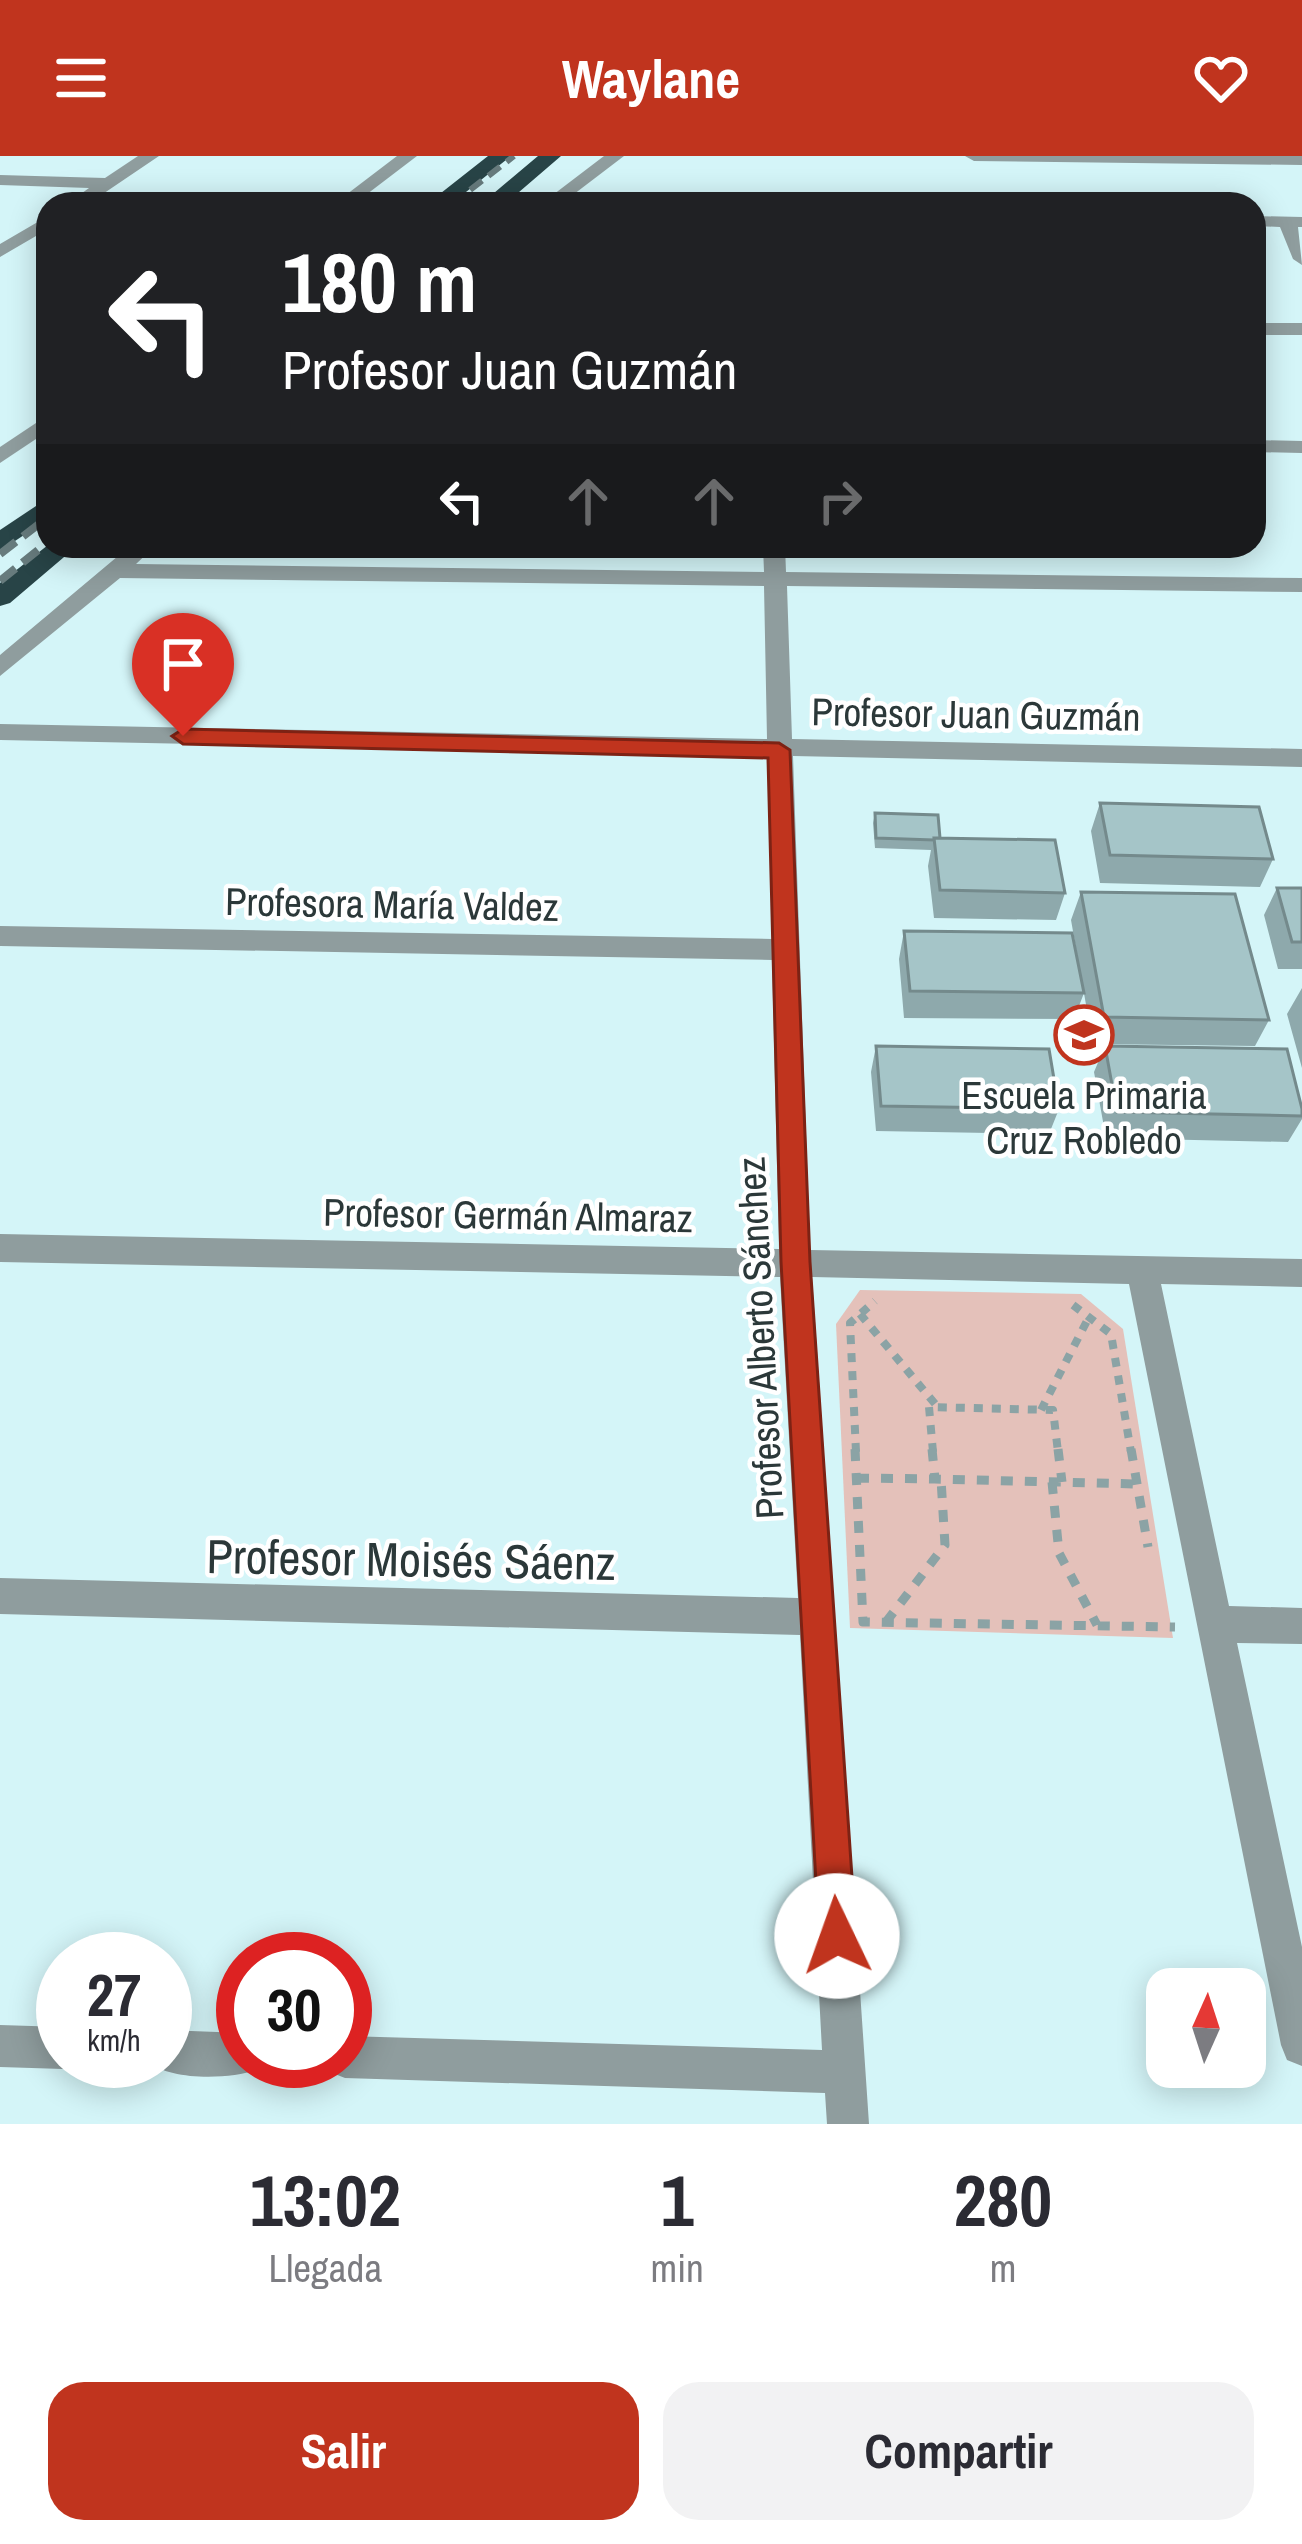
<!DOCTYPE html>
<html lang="es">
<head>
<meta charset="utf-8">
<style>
	body { margin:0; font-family:"Archivo Narrow",sans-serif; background:#f2f2f3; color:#2b2b33; height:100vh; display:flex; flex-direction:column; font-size:45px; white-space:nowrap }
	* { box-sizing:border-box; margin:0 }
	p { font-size:39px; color:#7c7c81 }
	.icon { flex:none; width:66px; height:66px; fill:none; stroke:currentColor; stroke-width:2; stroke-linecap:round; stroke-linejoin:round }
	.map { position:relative; height:1968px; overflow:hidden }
	.drawer { display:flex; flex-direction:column; background:#fff; flex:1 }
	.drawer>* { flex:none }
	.top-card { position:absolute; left:36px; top:36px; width:1230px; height:366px; border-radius:36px; box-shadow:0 6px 30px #0003; background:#202124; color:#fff; overflow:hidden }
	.needle { width:78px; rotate:3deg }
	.tools { position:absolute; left:1146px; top:1812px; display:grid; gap:24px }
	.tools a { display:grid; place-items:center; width:120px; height:120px; border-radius:24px; background:#fff; box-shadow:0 6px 30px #0003; font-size:60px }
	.speed { position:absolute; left:36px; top:1776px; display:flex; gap:24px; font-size:60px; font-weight:700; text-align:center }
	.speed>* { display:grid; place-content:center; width:156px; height:156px; border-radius:50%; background:#fff; box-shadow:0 6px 30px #0003; line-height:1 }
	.speed small { font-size:30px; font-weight:400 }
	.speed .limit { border:18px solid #d22; background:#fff; color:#111 }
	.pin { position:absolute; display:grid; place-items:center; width:102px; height:102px; color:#fff; margin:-123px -51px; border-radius:50% 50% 50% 0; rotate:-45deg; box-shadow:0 0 12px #0007 }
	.pin .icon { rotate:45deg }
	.me { position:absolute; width:132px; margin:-66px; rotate:357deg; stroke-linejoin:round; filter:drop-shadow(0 0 9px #0008) }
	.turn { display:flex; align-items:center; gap:42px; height:252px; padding:0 48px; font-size:54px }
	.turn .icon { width:156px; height:156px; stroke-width:2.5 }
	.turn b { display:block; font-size:84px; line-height:102px }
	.lanes { display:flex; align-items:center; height:114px; padding:0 48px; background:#0003; justify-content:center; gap:60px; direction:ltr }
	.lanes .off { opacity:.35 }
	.eta { display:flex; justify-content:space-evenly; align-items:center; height:204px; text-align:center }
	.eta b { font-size:72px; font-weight:700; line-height:84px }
	.cta { display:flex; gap:24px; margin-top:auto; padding:24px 48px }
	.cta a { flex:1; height:138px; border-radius:36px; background:#c0341e; color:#fff; font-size:48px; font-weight:700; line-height:138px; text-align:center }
	.cta a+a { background:#f2f2f3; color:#2b2b33 }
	header { display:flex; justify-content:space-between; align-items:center; height:156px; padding:0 48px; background:#c0341e; color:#fff; font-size:54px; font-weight:700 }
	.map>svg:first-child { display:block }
</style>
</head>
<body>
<header><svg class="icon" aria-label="menu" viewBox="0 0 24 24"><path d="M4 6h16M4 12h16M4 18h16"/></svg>Waylane<svg class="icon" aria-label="heart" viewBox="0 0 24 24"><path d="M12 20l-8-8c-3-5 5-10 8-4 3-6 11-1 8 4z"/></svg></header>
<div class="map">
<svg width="1302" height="1968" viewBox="0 0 1302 1968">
	<rect width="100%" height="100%" fill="#d4f5f8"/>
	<!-- green -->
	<path fill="#e4c1ba" d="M 860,1134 L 1081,1138 L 1123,1173 L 1173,1482 L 850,1472 L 836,1168 Z"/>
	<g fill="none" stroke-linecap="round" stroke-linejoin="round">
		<!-- path-far1 -->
		<path stroke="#8ba3a5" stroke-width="8" stroke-dasharray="9 9" stroke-linecap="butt" d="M 1073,1149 L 1111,1178 L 1131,1296
			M 860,1158 L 936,1249
			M 1041,1254 L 1089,1161
			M 856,1296 L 850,1167 L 875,1145
			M 933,1296 L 929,1251 L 1053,1254 L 1058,1296"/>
		<!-- path -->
		<path stroke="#8ba3a5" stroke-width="9" stroke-dasharray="12 12" stroke-linecap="butt" d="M 855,1293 L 863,1466 L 1175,1471
			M 932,1293 L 935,1323 L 1137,1328
			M 1058,1293 L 1062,1326
			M 1131,1293 L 1148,1391
			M 857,1322 L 935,1323
			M 1052,1326 L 1059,1397 L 1097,1469
			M 886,1466 L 945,1389 L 941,1323"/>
		<!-- street -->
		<path fill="#8f9d9e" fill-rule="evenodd" d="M 138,0 L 159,0 L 88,48 L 67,48 L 89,32 L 0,29 L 0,19 L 105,22 Z
			M 397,0 L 417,0 L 354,48 L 334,48 Z
			M 604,0 L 624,0 L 561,48 L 541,48 Z
			M 965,0 L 1302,0 L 1302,9 L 974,5 Z
			M 48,60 L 48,73 L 0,101 L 0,88 Z
			M 1254,60 L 1302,61 L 1302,71 L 1298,71 L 1302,109 L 1293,103 L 1280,71 L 1254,70 Z
			M 1254,167 L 1302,167 L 1302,179 L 1254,179 Z
			M 48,259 L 48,275 L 0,307 L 0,291 Z
			M 1254,284 L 1302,285 L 1302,297 L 1254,296 Z
			M 130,390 L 155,390 L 136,408 L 764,416 L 763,390 L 785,390 L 786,416 L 1302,422 L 1302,436 L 787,430 L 792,583 L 1302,593 L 1302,611 L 793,600 L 810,1094 L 1302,1103 L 1302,1131 L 1161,1128 L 1229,1450 L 1302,1452 L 1302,1488 L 1237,1487 L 1302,1791 L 1302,1910 L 1287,1904 L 1281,1889 L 1129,1128 L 812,1121 L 869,1968 L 827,1968 L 825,1937 L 345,1922 L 330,1916 L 326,1905 L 345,1905 L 345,1880 L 822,1894 L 800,1479 L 0,1458 L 0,1422 L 798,1442 L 780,1121 L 0,1106 L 0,1078 L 779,1093 L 772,804 L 0,790 L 0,770 L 772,783 L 768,600 L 0,584 L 0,568 L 767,583 L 764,430 L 120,422 L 0,520 L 0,499 Z
			M 0,1869 L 63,1871 L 63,1905 L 78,1907 L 63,1913 L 0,1911 Z
			M 165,1874 L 243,1877 L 243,1905 L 261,1905 L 258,1913 C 232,1924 168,1925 148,1905 L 165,1905 Z"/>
		<!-- highway -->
		<path fill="#284447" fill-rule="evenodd" d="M 488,0 L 511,0 L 451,48 L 427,48 Z
			M 538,0 L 561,0 L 505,48 L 481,48 Z
			M 48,342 L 48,363 L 0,395 L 0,374 Z
			M 48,389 L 77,390 L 10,447 L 0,450 L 0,427 Z"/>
		<!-- rail-far1 -->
		<path stroke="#677b7d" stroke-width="6" stroke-dasharray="15 8" stroke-linecap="butt" d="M 452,48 L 514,0"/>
		<!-- rail -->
		<path stroke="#677b7d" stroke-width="8" stroke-dasharray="20 9" stroke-linecap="butt" d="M 0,398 L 48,361
			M 0,425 L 48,386"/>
	</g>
	<!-- wall -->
	<path fill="#8ea9ac" d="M 1100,647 L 1273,703 L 1260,731 L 1100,727 L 1091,675 Z
		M 875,657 L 940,682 L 1065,737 L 1056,764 L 934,762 L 928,710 L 931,694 L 875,692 L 873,667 Z
		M 1277,732 L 1302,732 L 1302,813 L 1278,813 L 1264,759 Z
		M 1081,736 L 1269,864 L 1255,890 L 1093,888 L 1071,764 Z
		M 904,775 L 1084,837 L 1074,863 L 904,862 L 899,803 Z
		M 1302,832 L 1302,912 L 1287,858 Z
		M 876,890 L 1059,953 L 1049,978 L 876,975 L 871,916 Z
		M 1105,890 L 1302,953 L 1302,963 L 1288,986 L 1106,982 L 1094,916 Z"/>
	<!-- building -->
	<path fill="#a5c5c8" stroke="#748a8c" stroke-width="3" d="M 1100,647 L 1259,651 L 1273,703 L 1110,699 Z
		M 875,657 L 938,659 L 940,682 L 934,682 L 934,684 L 876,682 Z
		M 934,682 L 1055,684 L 1065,737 L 940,734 Z
		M 1277,732 L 1302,732 L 1302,786 L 1292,786 Z
		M 1081,736 L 1235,738 L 1269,864 L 1104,861 Z
		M 904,775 L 1072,777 L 1084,837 L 910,835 Z
		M 876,890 L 1049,893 L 1059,953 L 881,950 Z
		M 1105,890 L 1287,893 L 1302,953 L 1302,960 L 1117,956 Z"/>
	<!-- route -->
	<path fill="#c0341e" stroke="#7d2214" stroke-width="3" d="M 183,573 L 779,587 L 790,594 L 810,1106 L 856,1780 L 850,1793 L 837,1798 L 824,1793 L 819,1780 L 781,1106 L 768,602 L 183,588 L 172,580 Z"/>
	<!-- icons -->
	<defs>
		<symbol id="school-ring" viewBox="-11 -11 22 22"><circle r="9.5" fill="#fff" stroke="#c0341e" stroke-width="1.5"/><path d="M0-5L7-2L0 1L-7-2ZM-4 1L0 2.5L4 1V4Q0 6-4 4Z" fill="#c0341e"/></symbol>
	</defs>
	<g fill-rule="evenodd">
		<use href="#school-ring" x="1051" y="846" width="66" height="66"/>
	</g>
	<g text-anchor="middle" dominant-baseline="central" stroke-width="9" stroke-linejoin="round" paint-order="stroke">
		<!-- street labels -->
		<g font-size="39" fill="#2b3839" stroke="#fff">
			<text transform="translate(976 558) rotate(1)">Profesor Juan Guzmán</text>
			<text transform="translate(392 748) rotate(1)">Profesora María Valdez</text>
			<text transform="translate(508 1059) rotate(1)">Profesor Germán Almaraz</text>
			<text transform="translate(760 1182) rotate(-93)">Profesor Alberto Sánchez</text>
		</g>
		<!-- poi labels -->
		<g font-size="39" fill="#2b3839" stroke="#fff">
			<text x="1084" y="939">Escuela Primaria<tspan x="1084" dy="45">Cruz Robledo</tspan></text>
		</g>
		<!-- near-street labels -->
		<g font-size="48" fill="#2b3839" stroke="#fff">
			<text transform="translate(411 1403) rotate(1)">Profesor Moisés Sáenz</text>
		</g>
	</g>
</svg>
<div class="tools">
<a><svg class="needle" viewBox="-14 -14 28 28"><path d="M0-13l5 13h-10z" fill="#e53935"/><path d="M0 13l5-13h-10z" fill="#7c7c81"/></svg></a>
</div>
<div class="speed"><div>27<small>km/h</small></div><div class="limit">30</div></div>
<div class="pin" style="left:183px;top:580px;background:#d93025"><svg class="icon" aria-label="arrive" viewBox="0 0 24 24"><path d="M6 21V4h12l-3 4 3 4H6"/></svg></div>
<svg class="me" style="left:837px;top:1780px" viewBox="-20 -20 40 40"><circle r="19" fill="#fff"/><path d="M0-13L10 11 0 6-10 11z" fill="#c0341e"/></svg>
<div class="top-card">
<div class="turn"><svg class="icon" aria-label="left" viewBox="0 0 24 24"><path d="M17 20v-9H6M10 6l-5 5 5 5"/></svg><div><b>180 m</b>Profesor Juan Guzmán</div></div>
<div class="lanes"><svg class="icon" aria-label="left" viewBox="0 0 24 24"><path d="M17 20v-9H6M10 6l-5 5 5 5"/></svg><svg class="icon off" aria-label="ahead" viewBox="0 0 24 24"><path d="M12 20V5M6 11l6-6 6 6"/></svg><svg class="icon off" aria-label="ahead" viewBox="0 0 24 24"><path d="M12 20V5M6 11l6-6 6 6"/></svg><svg class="icon off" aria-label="right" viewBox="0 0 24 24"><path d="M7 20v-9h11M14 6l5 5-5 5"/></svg></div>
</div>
</div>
<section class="drawer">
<div class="eta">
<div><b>13:02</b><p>Llegada</p></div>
<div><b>1</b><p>min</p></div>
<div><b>280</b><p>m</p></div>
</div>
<div class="cta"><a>Salir</a><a>Compartir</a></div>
</section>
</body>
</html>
